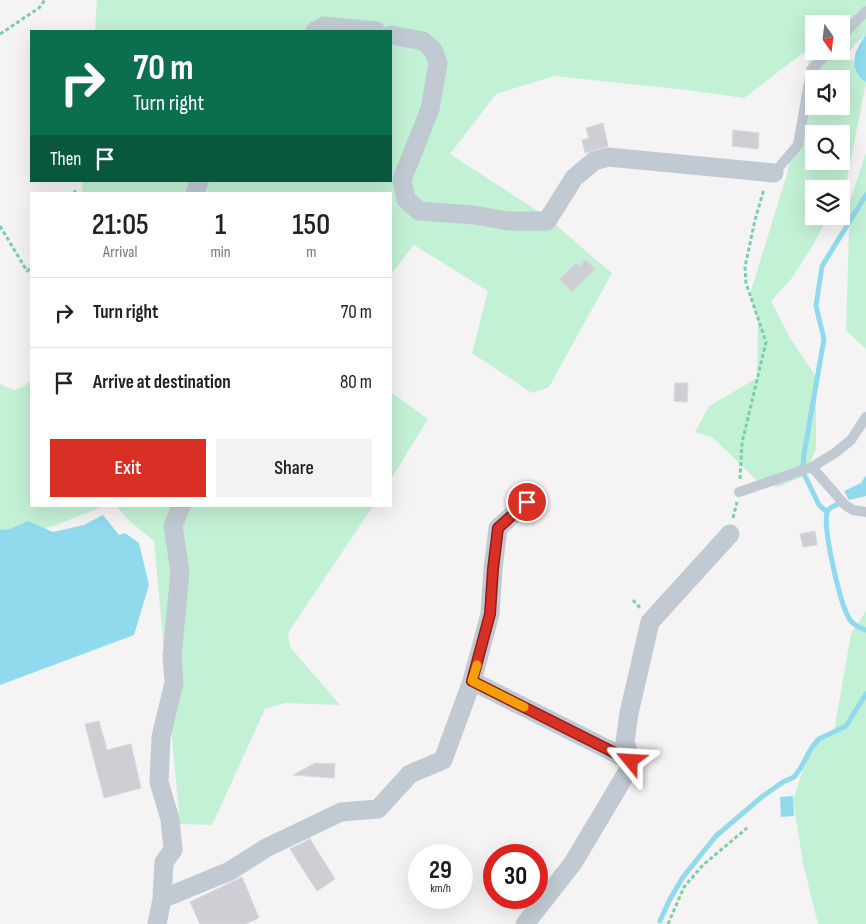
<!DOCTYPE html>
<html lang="en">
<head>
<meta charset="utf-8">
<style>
	body { margin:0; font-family:"Sofia Sans Condensed",sans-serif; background:#f2f2f2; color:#222; height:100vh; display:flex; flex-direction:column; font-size:19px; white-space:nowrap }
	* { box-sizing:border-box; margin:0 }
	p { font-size:16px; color:#767676 }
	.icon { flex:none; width:28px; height:28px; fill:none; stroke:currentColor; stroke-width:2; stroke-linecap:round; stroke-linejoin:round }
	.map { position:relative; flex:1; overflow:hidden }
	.panel { position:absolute; left:30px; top:192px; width:362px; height:315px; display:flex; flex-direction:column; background:#fff; border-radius:0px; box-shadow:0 5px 20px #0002 }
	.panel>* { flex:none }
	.hud { position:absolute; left:30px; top:30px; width:362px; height:152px; border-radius:0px; box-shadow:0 5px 20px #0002; background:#0b6e4f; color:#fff; overflow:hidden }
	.needle { width:32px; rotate:166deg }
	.controls { position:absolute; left:805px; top:15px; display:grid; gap:10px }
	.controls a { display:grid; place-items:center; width:45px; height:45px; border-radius:0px; background:#fff; box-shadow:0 5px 20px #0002; font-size:25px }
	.speed { position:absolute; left:408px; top:844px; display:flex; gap:10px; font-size:25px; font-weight:700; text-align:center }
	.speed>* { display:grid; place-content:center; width:65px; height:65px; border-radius:50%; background:#fff; box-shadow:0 5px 20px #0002; line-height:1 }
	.speed small { font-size:12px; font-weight:400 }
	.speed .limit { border:8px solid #d22; background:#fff; color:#111 }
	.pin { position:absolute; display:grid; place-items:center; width:42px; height:42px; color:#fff; margin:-21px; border:2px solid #fff; border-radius:50%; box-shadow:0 1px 5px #0007 }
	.me { position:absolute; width:55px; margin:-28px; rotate:297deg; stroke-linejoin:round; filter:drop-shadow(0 0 4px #0008) }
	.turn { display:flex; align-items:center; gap:18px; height:105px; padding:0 20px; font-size:22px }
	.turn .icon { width:65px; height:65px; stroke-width:2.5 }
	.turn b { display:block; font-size:35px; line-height:42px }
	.then { display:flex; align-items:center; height:48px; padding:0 20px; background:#0003; gap:10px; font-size:19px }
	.eta { display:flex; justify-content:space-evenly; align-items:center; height:85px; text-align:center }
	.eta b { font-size:30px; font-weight:600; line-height:35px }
	.button { display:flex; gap:10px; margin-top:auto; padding:10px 20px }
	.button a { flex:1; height:58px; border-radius:0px; background:#d93025; color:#fff; font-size:20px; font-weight:600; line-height:58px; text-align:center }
	.button a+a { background:#f2f2f2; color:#222 }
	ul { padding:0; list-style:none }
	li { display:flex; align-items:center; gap:15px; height:70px; padding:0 20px; border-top:1px solid #e0e0e0 }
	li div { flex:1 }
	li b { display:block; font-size:19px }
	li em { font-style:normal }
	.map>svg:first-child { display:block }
</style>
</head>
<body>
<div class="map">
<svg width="866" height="924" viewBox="0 0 866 924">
	<rect width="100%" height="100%" fill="#f5f3f3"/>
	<!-- green -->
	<path fill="#c3f1d5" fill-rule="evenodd" d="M 97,0 L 866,0 L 866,35 L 854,45 L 847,55 L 866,76 L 866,82 L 847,179 L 841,190 L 814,189 L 814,216 L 828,216 L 813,245 L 792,278 L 771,301 L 790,338 L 816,377 L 816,449 L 804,476 L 778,487 L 761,484 L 713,438 L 695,432 L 709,406 L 757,378 L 758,321 L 750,294 L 787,174 L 810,57 L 803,53 L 744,98 L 687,90 L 554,76 L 496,94 L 450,154 L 547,217 L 595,259 L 612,273 L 549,387 L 532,393 L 472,353 L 488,291 L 414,245 L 391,274 L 391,194 L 82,194 L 83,181 L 391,181 L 391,31 L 95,31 ZM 814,24 L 841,24 L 841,51 L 814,51 ZM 814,79 L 841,79 L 841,106 L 814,106 ZM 814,134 L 841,134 L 841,161 L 814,161 Z
		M 866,152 L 866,349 L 846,330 L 850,201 Z
		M 31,380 L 31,506 L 104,506 L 51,527 L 0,537 L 0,384 L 14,390 L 24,386 Z
		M 391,392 L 428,419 L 391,479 Z
		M 117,506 L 373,506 L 288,633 L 290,647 L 340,705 L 285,703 L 265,709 L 212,825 L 180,824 L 154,541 L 127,519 Z
		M 866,611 L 866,924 L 818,924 L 803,863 L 793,800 L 810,749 L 834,731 L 851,634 Z"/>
	<!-- water -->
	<path fill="#90daee" d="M 866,35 L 866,82 C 847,69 854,50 866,35 Z
		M 866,475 L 866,496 L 849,500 L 844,491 L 861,483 Z
		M 103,515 L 119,535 L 125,533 L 139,543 L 149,585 L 134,635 L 0,685 L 0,530 L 10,529 L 28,521 L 53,532 L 84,525 Z
		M 793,796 L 794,816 L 781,817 L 780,797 Z"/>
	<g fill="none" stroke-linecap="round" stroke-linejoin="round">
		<!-- stream -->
		<path stroke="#90daee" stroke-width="5" d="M 803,466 L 804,454 L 824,339 L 816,306 L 822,266 L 866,195
			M 805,476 L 819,505 L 827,512
			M 839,504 C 834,506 829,507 827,513 C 823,529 840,605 850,620 C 854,625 860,628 866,630
			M 660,921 L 670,899 L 683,877 L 716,836 L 763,796 L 783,782 L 794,777 L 800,769 L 812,747 L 819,739 L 846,726 L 866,694"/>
	</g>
	<!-- building -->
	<path fill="#cdcfd5" stroke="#d7d9de" d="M 603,123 L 608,146 L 585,153 L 582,140 L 589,138 L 586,128 Z
		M 733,130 L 759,133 L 758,149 L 732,146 Z
		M 586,260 L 595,269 L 572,292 L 560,279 L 576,263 L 579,266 Z
		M 675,383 L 688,383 L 687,402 L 674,401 Z
		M 815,531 L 817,545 L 803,547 L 800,534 Z
		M 99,721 L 107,750 L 131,744 L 141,788 L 104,798 L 85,724 Z
		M 315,763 L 335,764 L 334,778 L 293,775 Z
		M 310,839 L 335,879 L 317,891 L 290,849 Z
		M 242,877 L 259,918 L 245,924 L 200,924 L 190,902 Z"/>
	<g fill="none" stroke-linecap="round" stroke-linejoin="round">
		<!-- path -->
		<path stroke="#7ad0a6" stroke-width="3" stroke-dasharray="4 2.5" stroke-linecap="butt" d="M 0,34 L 39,8 L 45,0
			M 74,194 L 76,188
			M 0,226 L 27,271 L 31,268
			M 740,479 L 742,443 L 766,342 L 746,283 L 745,267 L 755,220 L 764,189
			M 733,518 L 737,502
			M 633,600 L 641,609
			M 668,924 L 684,887 L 703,865 L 747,828"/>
		<!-- service -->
		<path stroke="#c1cad2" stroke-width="10" d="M 841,37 L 866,11
			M 774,173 L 798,145 L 811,70 L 829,51
			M 812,467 L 835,453 L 851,440 L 866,417
			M 739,492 L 812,467 L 845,505 L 853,510 L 866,512"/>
		<!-- minor -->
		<path stroke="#c1cad2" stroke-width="19" d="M 315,31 L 324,26 L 376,31
			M 391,35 L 423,41 L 433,50 L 438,63 L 430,109 L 402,180 L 406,199 L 419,211 L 474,215 L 508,221 L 547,221 L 574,178 L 594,161 L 608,157 L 774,173
			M 195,194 L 199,181
			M 472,681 L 631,761
			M 162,899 L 230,871 L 266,848 L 341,812 L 378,809 L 410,774 L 443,760 L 472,681 L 490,614 L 493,569 L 498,528 L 527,502
			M 157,924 L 162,899 L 164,862 L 173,850 L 170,819 L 159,782 L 161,737 L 174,683 L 172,656 L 180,572 L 173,526 L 181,506
			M 525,924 L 573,863 L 629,769 L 631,761 L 625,742 L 629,713 L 650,622 L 730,534"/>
	</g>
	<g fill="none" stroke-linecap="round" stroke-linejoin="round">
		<defs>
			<path id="route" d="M 527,502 L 498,528 L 493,569 L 490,614 L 472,681 L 631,761"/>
		</defs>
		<!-- route casing -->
		<use href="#route" stroke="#8d1f18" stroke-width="12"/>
		<!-- route -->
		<use href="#route" stroke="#d93025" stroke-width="9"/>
		<!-- slow -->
		<path stroke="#f59e0b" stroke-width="9" d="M 477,665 L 472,681 L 524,707"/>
	</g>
</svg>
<div class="controls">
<a><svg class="needle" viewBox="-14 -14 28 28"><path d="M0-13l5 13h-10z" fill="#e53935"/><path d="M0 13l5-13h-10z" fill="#767676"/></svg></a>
<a><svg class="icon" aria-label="sound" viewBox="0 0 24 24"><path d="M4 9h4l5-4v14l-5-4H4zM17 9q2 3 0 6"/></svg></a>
<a><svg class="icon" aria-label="search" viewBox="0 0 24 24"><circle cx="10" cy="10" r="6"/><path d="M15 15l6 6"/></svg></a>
<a><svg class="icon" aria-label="layers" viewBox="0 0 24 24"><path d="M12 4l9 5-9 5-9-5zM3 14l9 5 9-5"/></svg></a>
</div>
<div class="speed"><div>29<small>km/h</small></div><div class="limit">30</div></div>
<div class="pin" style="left:527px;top:502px;background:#d93025"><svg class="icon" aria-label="arrive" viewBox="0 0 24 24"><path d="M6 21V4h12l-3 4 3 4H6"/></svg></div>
<svg class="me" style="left:631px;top:761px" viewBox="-20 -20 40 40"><path d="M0-17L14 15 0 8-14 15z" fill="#d93025" stroke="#fff" stroke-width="4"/></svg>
<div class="hud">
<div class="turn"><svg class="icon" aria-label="right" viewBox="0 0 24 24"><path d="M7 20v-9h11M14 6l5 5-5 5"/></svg><div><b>70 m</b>Turn right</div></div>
<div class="then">Then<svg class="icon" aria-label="arrive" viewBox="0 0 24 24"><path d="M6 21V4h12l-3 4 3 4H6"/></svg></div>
</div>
<section class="panel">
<div class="eta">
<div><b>21:05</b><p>Arrival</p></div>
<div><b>1</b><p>min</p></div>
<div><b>150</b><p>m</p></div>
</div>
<ul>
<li><svg class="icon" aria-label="right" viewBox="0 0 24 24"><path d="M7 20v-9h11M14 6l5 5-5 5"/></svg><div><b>Turn right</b></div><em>70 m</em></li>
<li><svg class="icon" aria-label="arrive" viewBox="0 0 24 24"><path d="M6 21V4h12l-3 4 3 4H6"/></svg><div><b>Arrive at destination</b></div><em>80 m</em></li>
</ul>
<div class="button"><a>Exit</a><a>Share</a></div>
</section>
</div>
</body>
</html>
